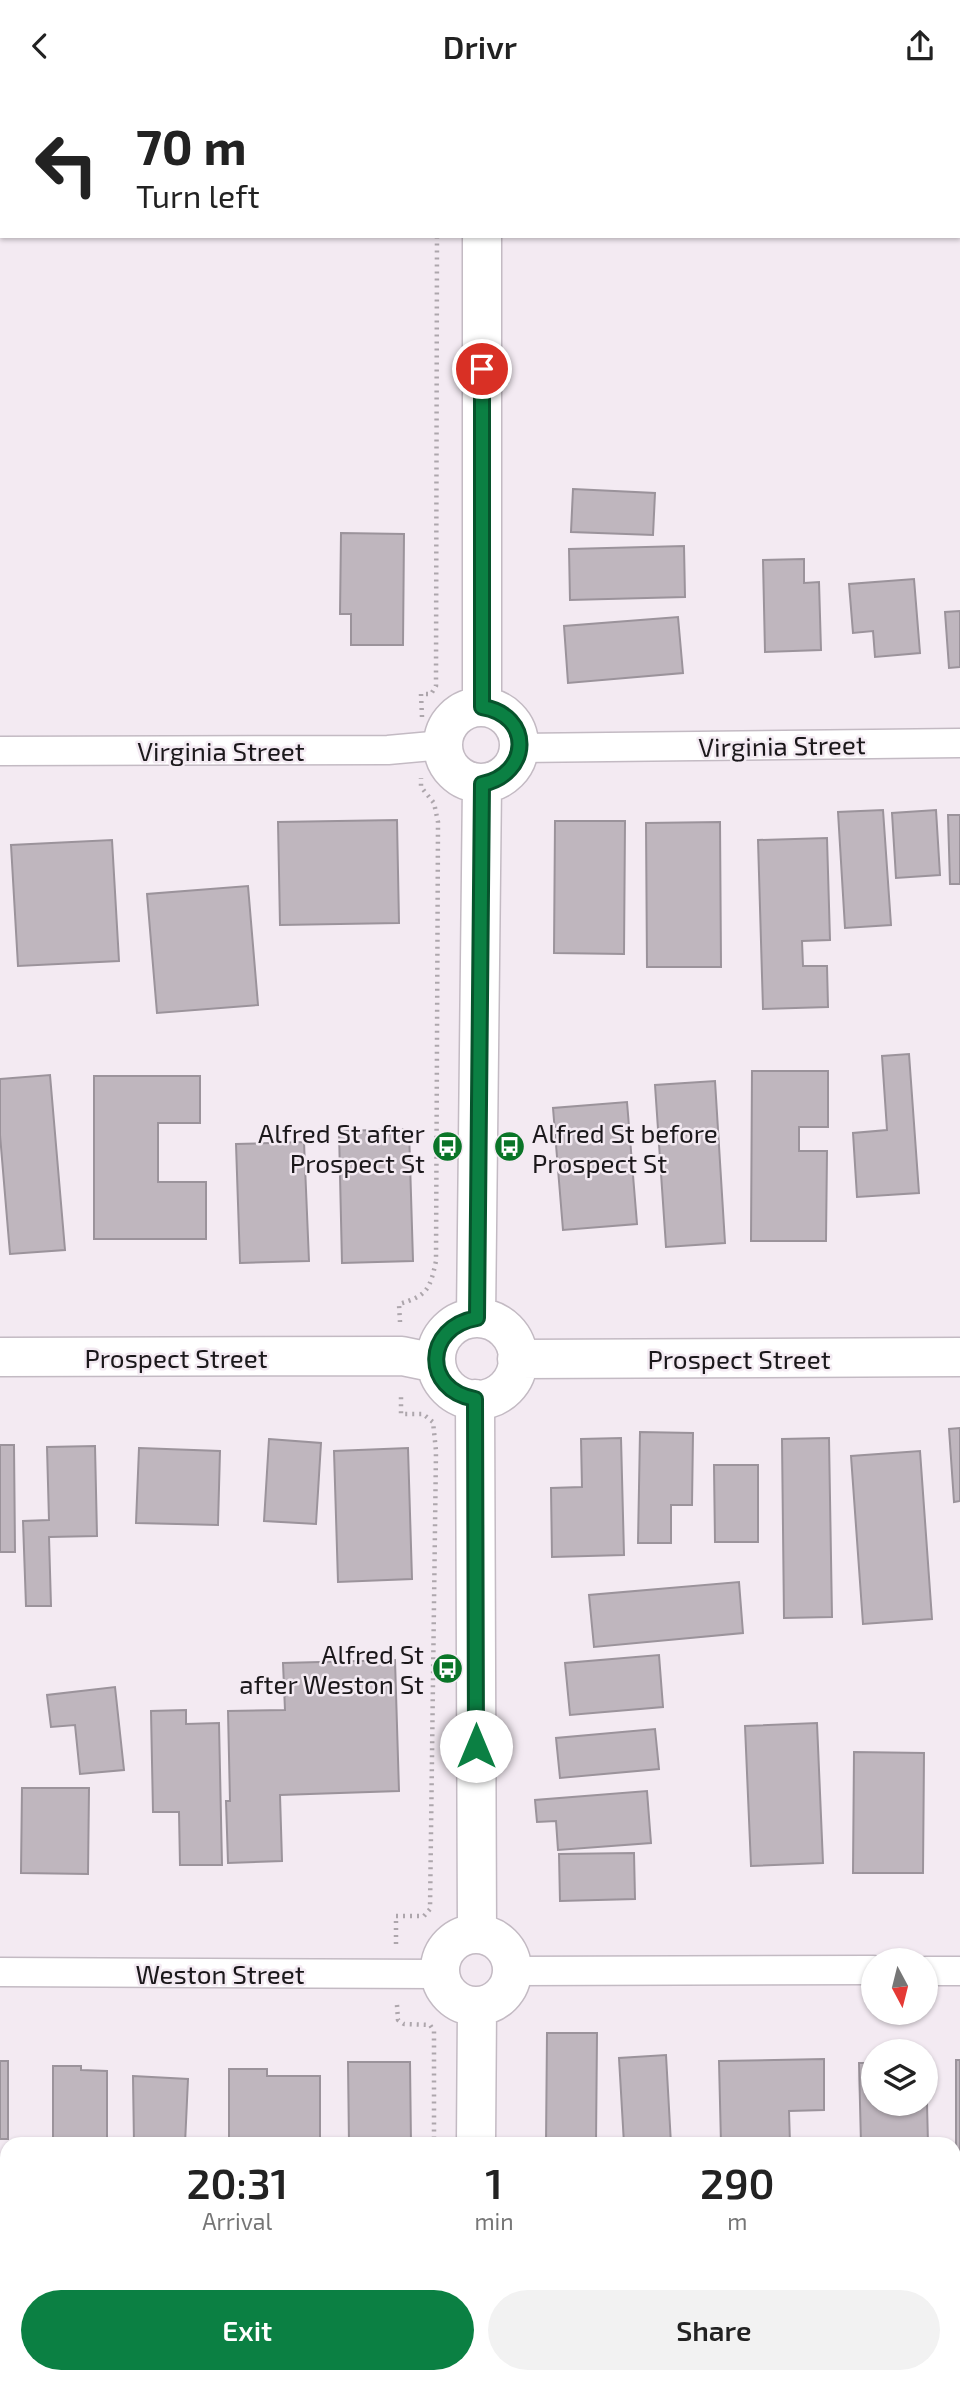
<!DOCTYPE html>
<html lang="en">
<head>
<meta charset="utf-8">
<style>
	body { margin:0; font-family:"Exo 2",sans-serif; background:#f2f2f2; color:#222; height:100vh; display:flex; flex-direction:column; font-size:26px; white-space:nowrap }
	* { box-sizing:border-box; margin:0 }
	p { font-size:23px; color:#767676 }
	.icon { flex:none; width:38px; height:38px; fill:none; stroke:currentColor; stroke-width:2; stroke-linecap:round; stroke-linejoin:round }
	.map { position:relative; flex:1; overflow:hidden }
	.side { position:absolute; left:0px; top:2046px; width:961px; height:247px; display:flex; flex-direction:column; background:#fff; border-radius:21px 21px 0 0; box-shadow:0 2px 5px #0004 }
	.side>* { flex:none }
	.banner { position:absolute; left:0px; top:0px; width:961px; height:147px; box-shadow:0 2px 5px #0004; background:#fff; color:#222; overflow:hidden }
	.needle { width:46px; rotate:173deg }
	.buttons { position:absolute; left:861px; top:1857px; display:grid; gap:14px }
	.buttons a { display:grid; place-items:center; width:77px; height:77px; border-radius:50%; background:#fff; box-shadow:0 2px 5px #0004; font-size:35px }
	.pin { position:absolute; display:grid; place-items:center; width:60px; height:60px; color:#fff; margin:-30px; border:4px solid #fff; border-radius:50%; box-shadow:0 2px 7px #0007 }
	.me { position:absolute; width:77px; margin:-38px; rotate:0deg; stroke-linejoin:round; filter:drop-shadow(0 0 5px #0008) }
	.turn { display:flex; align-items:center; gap:24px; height:147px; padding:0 21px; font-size:32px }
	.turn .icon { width:91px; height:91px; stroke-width:2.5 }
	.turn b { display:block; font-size:49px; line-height:60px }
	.eta { display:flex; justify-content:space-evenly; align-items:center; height:119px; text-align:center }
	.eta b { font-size:42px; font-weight:600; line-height:49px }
	.primary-button { display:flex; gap:14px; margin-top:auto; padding:14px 21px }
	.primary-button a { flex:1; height:80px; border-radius:42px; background:#0b8043; color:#fff; font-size:28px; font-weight:600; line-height:80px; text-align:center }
	.primary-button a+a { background:#f2f2f2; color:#222 }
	header { display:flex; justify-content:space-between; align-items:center; height:91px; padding:0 21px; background:#fff; font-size:32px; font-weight:600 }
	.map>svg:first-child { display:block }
</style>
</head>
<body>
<header><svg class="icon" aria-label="back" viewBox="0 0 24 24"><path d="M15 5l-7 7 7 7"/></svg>Drivr<svg class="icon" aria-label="share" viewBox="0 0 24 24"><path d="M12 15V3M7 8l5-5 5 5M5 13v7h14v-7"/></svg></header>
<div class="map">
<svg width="960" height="2292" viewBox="0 0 960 2292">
	<rect width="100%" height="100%" fill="#f3eaf2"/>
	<!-- building -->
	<path fill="#bfb6be" stroke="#9b939b" stroke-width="2" d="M 573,398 L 655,402 L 653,444 L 571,441 Z
		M 341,442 L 404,443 L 403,554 L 351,554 L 351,523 L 340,523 Z
		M 684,455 L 685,506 L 570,509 L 569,458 Z
		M 804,468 L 804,492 L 819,491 L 821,559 L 765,561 L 763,469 Z
		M 914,488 L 920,562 L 875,566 L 873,540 L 853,542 L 849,493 Z
		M 960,520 L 960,576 L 949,577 L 945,521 Z
		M 678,526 L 683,582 L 568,592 L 564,535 Z
		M 883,719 L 891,834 L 845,837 L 838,721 Z
		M 936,719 L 940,784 L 896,787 L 892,722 Z
		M 948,724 L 960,724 L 960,793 L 950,793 Z
		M 397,729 L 399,832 L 280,834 L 278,731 Z
		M 555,730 L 625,730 L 624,863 L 554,862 Z
		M 720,731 L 721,876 L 647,876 L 646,732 Z
		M 827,747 L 830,849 L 802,850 L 803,875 L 827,875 L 828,916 L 763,918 L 758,749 Z
		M 112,749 L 119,870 L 18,875 L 11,754 Z
		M 248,795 L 258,914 L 157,922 L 147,803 Z
		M 909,963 L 919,1102 L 857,1106 L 853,1042 L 887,1039 L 882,965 Z
		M 752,980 L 828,980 L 828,1036 L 799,1036 L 799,1060 L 827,1060 L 826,1150 L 751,1150 Z
		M 50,984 L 65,1159 L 10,1163 L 0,1044 L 0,988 Z
		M 94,985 L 200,985 L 200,1032 L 158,1032 L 158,1091 L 206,1091 L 206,1148 L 94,1148 Z
		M 715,990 L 725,1152 L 666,1156 L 655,994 Z
		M 627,1011 L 637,1133 L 563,1139 L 553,1017 Z
		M 409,1038 L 413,1170 L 342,1172 L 339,1040 Z
		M 304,1051 L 309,1170 L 240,1172 L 236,1053 Z
		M 960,1337 L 960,1410 L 954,1411 L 949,1338 Z
		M 640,1341 L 693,1342 L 692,1414 L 671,1414 L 671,1452 L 638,1452 Z
		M 621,1347 L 624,1464 L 552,1466 L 551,1397 L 582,1396 L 581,1348 Z
		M 829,1347 L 832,1526 L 784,1527 L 782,1348 Z
		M 269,1348 L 321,1352 L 316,1433 L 264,1430 Z
		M 0,1354 L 14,1354 L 15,1461 L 0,1461 Z
		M 95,1355 L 97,1445 L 49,1446 L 51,1515 L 26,1515 L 23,1430 L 49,1429 L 47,1356 Z
		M 139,1357 L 220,1360 L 218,1434 L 136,1432 Z
		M 408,1357 L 412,1488 L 338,1491 L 334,1360 Z
		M 920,1360 L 932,1528 L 863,1533 L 851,1365 Z
		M 714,1374 L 758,1374 L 758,1451 L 715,1451 Z
		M 739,1491 L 743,1542 L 594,1556 L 589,1504 Z
		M 659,1564 L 663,1616 L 570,1624 L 565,1572 Z
		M 395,1569 L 399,1700 L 280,1704 L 282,1770 L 228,1772 L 226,1710 L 230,1710 L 228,1620 L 285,1619 L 283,1572 Z
		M 115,1596 L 124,1679 L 80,1683 L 75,1634 L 51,1636 L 47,1604 Z
		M 186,1619 L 186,1633 L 219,1632 L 222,1774 L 180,1774 L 179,1721 L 153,1721 L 151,1620 Z
		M 817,1632 L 823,1772 L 751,1775 L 745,1635 Z
		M 655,1638 L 659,1678 L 560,1687 L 556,1647 Z
		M 854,1661 L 924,1662 L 923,1782 L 853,1782 Z
		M 22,1697 L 89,1697 L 88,1783 L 21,1782 Z
		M 647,1700 L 651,1752 L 558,1759 L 556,1730 L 537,1731 L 535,1709 Z
		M 634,1762 L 635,1808 L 560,1810 L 559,1763 Z
		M 547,1942 L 597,1942 L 596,2053 L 546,2053 Z
		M 666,1964 L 671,2053 L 624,2053 L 619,1967 Z
		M 824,1968 L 824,2019 L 789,2020 L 790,2053 L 721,2053 L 719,1970 Z
		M 956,1969 L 960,1969 L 960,2105 L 956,2105 Z
		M 0,1970 L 8,1970 L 8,2048 L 0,2048 Z
		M 348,1971 L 410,1971 L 411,2053 L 349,2053 Z
		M 926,1971 L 928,2053 L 861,2053 L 859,1972 L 873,1972 L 873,2012 L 926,2012 Z
		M 53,1975 L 81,1975 L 81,1979 L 107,1980 L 107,2053 L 53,2053 Z
		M 229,1978 L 267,1978 L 267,1985 L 320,1985 L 320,2053 L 229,2053 Z
		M 133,1985 L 188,1988 L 185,2053 L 134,2053 Z
		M 0,2115 L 7,2115 L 7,2176 L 0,2176 Z
		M 61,2286 L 107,2286 L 108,2292 L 30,2292 L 30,2287 Z
		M 134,2286 L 202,2286 L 203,2292 L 134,2292 Z
		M 227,2286 L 310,2288 L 310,2292 L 227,2292 Z
		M 332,2286 L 391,2286 L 391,2292 L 333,2292 Z
		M 532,2286 L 589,2286 L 589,2292 L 533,2292 Z
		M 628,2286 L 673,2286 L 673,2292 L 628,2292 Z
		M 691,2286 L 734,2286 L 734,2292 L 691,2292 Z
		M 763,2286 L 822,2286 L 822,2292 L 764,2292 Z
		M 916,2286 L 960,2287 L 960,2292 L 916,2292 Z"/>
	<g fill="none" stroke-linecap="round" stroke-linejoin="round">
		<defs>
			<path id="street" d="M 519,657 L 960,652
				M 0,660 L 388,659 L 443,654
				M 513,1880 L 873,1879
				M 926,1880 L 960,1880
				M 0,1881 L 440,1883"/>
			<path id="secondary" d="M 483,0 L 483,2
				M443 654a38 38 0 1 1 76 0a38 38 0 1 1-76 0Z
				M 482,616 L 482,145
				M 476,1227 L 482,693
				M436 1268a41 41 0 1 1 82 0a41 41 0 1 1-82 0Z
				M 0,1266 L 402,1265 L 436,1272
				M 517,1268 L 960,1266
				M 475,1308 L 477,1843
				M440 1879a36 36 0 1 1 72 0a36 36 0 1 1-72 0Z
				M 476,2053 L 477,1916
				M 475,2292 L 475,2286"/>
		</defs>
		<!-- street casing -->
		<use href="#street" stroke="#c3bac3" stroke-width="31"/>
		<!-- secondary casing -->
		<use href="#secondary" stroke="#c3bac3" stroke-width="41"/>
		<!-- path -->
		<path stroke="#ada6ac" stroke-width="4.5" stroke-dasharray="2 5" stroke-linecap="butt" d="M 438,0 L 438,2
			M 422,626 L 421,603 L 431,603 L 436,595 L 437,145
			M 400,1231 L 399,1213 C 427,1205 430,1198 436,1170 L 438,731 L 434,712 L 421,696 L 421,687
			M 396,1853 L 396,1825 L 424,1825 L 430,1818 L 436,1360 L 433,1331 L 423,1323 L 401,1323 L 401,1302
			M 397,1914 L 398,1929 L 404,1933 L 430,1934 L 434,1940 L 434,2053
			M 431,2292 L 431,2286"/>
		<!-- street -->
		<use href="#street" stroke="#fff" stroke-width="28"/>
		<!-- secondary -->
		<use href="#secondary" stroke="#fff" stroke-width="38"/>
	</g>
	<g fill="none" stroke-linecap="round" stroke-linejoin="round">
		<defs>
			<path id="route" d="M 476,1655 L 475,1308 C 422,1299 424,1236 477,1227 L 482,693 C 531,683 533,624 482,616 L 482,278"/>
		</defs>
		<!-- route casing -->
		<use href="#route" stroke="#07532c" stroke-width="18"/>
		<!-- route -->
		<use href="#route" stroke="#0b8043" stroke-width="12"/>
	</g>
	<!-- icons -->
	<defs>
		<symbol id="bus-disc" viewBox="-11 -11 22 22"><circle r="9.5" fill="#0a7528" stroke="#f3eaf2"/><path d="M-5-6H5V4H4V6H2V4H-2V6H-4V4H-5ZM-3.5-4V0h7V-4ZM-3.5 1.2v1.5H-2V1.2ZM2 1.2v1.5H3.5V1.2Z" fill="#fff"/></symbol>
	</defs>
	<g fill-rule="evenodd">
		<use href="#bus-disc" x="430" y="1038" width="35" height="35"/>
		<use href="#bus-disc" x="492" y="1038" width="35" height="35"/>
		<use href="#bus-disc" x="430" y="1560" width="35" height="35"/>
	</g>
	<g text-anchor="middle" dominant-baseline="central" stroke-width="5" stroke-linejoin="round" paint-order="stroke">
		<!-- street labels -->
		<g font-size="26" fill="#1b181b" stroke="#f3eaf2">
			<text transform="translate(782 654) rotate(-1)">Virginia Street</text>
			<text x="221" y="659">Virginia Street</text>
			<text x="176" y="1266">Prospect Street</text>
			<text x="739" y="1267">Prospect Street</text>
			<text x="220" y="1882">Weston Street</text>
		</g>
		<!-- poi labels -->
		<g font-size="26" fill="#1b181b" stroke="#f3eaf2" text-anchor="end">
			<text x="425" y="1041">Alfred St after<tspan x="425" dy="30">Prospect St</tspan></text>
			<text x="532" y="1041" text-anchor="start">Alfred St before<tspan x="532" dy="30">Prospect St</tspan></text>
			<text x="424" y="1562">Alfred St<tspan x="424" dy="30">after Weston St</tspan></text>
		</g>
	</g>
</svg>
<div class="buttons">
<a><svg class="needle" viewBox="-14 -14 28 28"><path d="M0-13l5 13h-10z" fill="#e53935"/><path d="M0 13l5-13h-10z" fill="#767676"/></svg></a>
<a><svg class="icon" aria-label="layers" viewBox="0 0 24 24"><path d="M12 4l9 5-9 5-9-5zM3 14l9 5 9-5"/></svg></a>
</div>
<div class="pin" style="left:482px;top:278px;background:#d93025"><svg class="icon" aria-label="arrive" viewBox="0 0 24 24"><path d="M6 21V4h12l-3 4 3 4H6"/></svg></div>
<svg class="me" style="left:476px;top:1655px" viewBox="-20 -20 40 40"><circle r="19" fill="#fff"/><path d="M0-13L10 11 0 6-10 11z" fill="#0b8043"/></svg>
<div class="banner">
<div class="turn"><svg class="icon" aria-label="left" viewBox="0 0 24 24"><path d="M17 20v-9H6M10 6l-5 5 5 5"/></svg><div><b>70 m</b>Turn left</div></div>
</div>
<section class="side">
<div class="eta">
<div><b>20:31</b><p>Arrival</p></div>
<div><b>1</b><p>min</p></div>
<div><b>290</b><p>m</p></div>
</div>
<div class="primary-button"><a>Exit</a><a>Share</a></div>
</section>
</div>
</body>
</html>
